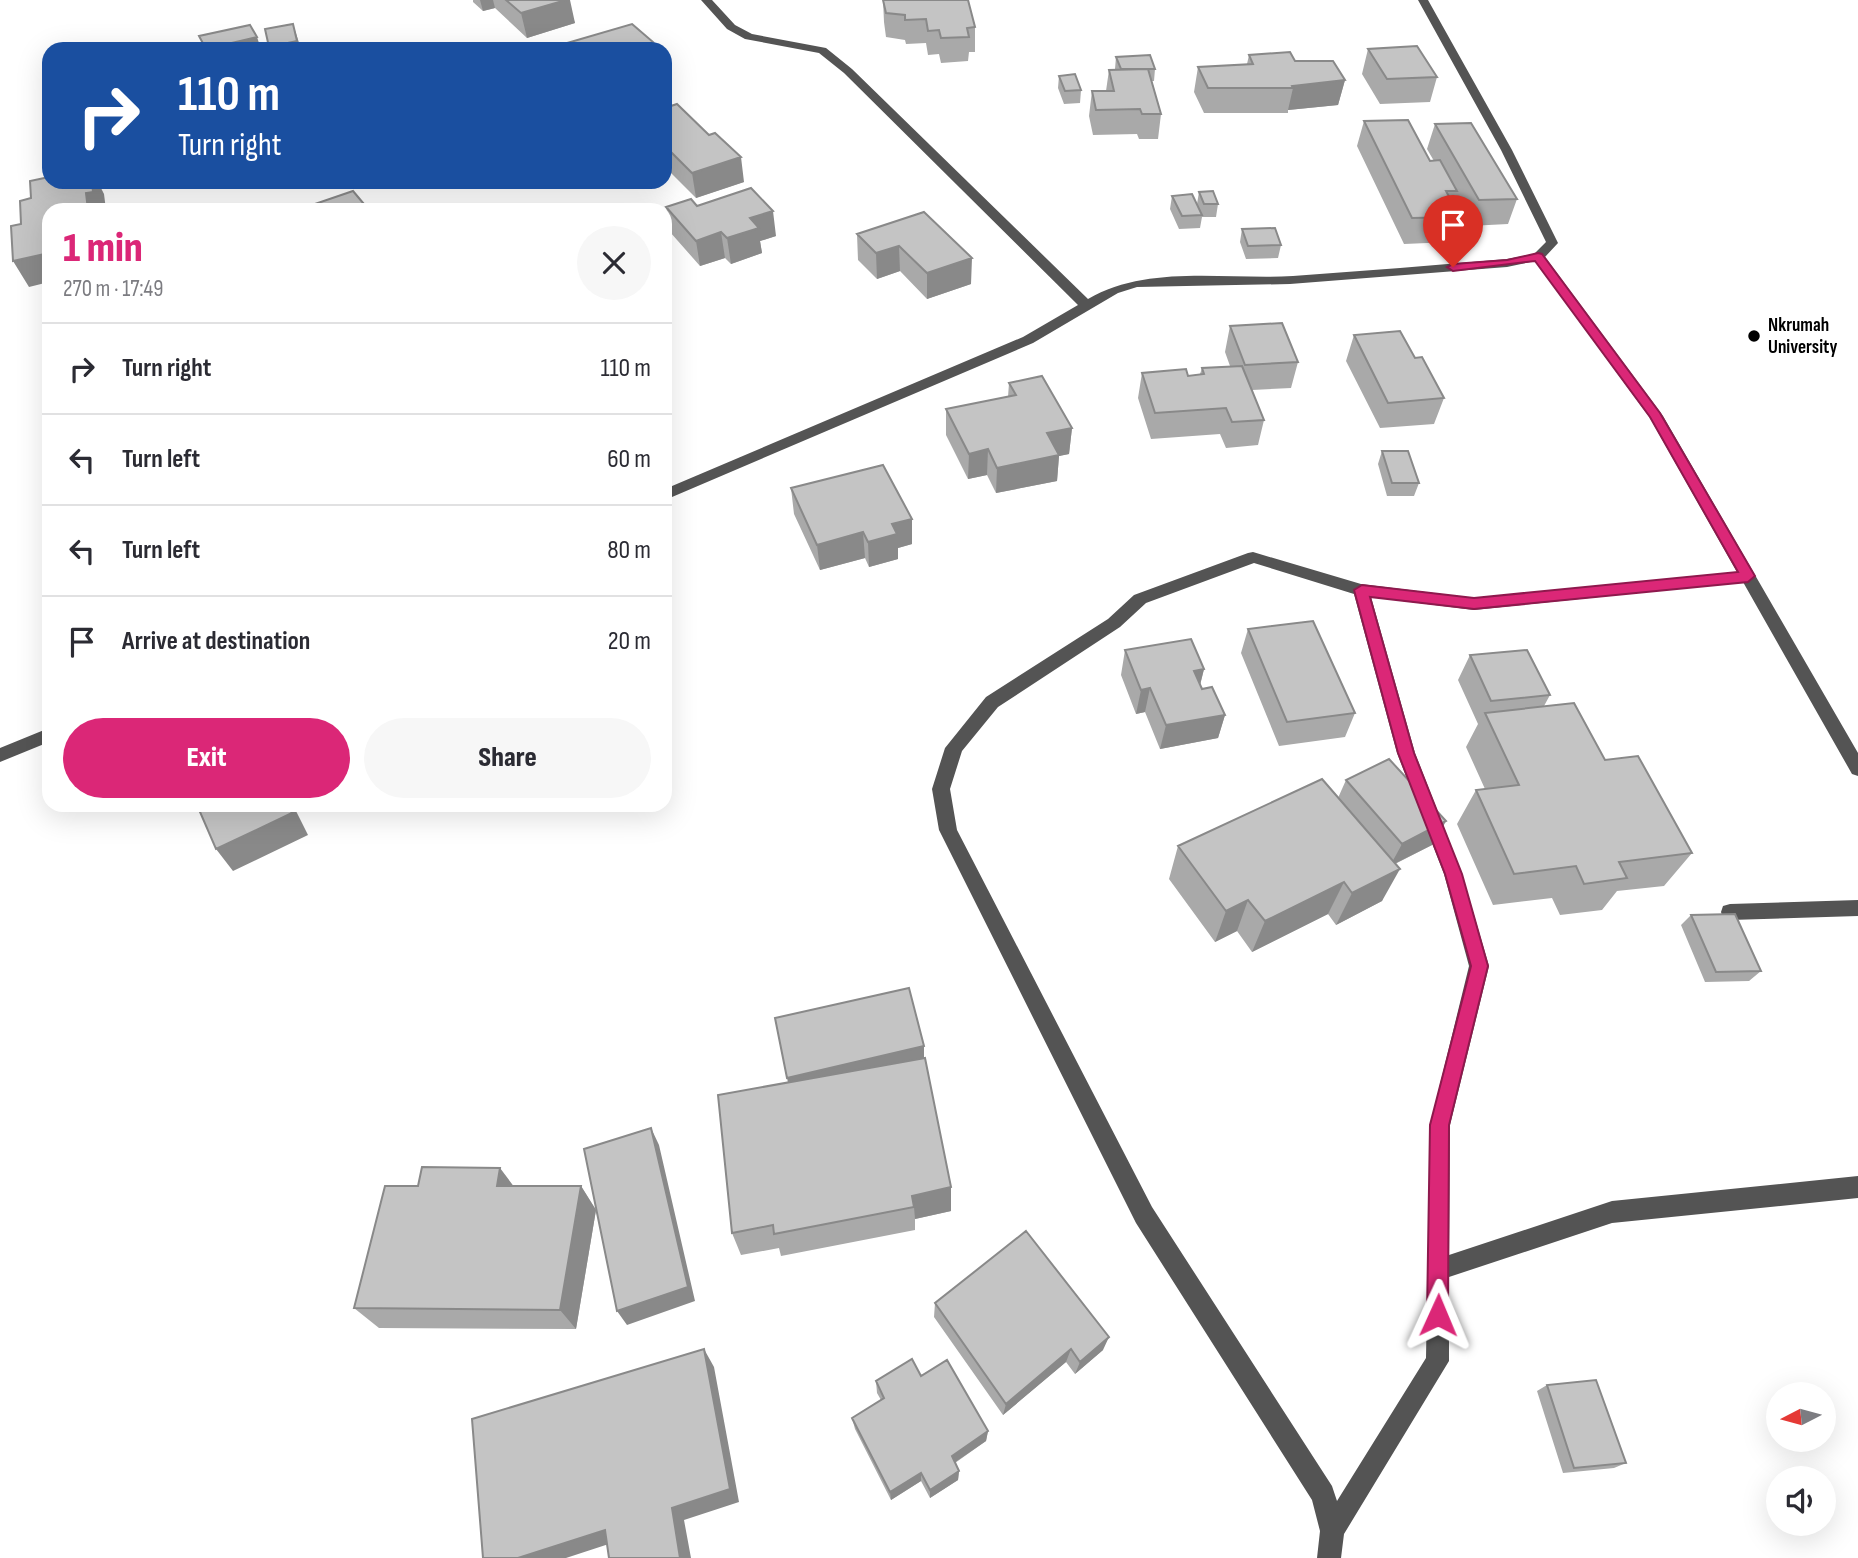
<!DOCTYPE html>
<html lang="en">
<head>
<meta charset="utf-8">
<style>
	body { margin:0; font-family:"Sofia Sans Condensed",sans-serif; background:#f7f7f7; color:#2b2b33; height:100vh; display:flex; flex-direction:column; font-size:26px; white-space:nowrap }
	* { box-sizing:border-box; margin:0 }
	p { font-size:23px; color:#7c7c81 }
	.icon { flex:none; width:38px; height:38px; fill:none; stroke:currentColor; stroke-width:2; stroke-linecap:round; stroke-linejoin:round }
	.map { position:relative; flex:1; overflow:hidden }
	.panel { position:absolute; left:42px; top:203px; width:630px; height:609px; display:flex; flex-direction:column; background:#fff; border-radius:21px; box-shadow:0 7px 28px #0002 }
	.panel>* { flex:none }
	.top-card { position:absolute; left:42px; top:42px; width:630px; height:147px; border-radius:21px; box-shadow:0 7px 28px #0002; background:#1a4fa0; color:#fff; overflow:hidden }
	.needle { width:46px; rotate:264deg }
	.buttons { position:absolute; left:1766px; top:1382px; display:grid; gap:14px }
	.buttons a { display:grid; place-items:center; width:70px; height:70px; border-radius:50%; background:#fff; box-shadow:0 7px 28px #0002; font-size:35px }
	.pin { position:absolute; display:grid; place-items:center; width:60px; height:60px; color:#fff; margin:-72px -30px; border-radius:50% 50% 50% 0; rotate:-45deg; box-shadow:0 0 7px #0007 }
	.pin .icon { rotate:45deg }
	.me { position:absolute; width:77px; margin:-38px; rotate:1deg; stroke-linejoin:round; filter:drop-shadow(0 0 5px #0008) }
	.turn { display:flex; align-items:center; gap:24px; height:147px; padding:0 21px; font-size:32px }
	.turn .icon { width:91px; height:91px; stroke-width:2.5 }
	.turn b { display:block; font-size:49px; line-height:60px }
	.round { display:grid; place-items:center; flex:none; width:74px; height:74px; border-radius:37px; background:#f7f7f7 }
	.summary { display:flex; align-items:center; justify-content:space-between; height:119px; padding:0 21px }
	h1 { font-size:42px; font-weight:800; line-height:52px; color:#db2777 }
	.primary-button { display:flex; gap:14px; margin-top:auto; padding:14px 21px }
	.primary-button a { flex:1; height:80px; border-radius:42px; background:#db2777; color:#fff; font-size:28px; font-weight:800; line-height:80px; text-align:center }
	.primary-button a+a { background:#f7f7f7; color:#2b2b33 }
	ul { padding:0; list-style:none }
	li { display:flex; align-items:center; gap:21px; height:91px; padding:0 21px; border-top:2px solid #e1e1e2 }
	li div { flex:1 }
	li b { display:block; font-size:26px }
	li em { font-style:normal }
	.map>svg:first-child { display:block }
</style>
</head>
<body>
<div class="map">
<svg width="1858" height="1558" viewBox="0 0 1858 1558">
	<rect width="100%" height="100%" fill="#fff"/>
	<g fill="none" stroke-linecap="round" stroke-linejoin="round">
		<!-- minor -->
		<path fill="#545454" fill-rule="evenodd" d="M 701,0 L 712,0 L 735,25 L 752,34 L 826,48 L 852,69 L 1088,299 C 1148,264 1225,280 1293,276 C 1364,271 1436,265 1507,259 L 1534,254 L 1546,242 L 1501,150 L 1418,0 L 1428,0 L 1512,150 L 1558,243 L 1545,257 L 1663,416 L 1858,753 L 1858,776 L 1852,774 L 1743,582 L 1474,610 L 1371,597 L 1415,753 L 1462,874 L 1489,966 L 1450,1125 L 1449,1255 L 1612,1201 L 1858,1176 L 1858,1198 L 1612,1223 L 1449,1277 L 1449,1361 L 1344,1534 L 1341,1558 L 1317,1558 L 1320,1531 L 1312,1500 L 1136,1223 L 939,830 L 932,789 L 945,748 L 986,697 L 1108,619 L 1134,595 L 1248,553 L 1253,552 L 1361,584 L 1474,598 L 1737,572 L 1650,418 L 1535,261 L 1507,267 L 1290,284 L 1137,287 L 1118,293 L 1033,343 L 665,500 L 665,489 L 1023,337 L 1078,305 L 844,73 L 819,53 L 745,39 L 727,29 ZM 1254,563 L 1354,594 L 1397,753 L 1444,874 L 1469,966 L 1430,1125 L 1426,1358 L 1337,1501 L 1332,1486 L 1152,1207 L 957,830 L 950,789 L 962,751 L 998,707 L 1120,627 L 1146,603 Z
			M 49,728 L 49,742 L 0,762 L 0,748 Z
			M 1858,900 L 1858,916 L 1730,920 L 1723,918 L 1721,912 L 1723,906 L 1730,904 Z"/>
	</g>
	<!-- wall -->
	<path fill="#a9a9a9" d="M 473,0 L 566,0 L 575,23 L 527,38 L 495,8 L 483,11 L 473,2 Z
		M 883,0 L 975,27 L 975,52 L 969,52 L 968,61 L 941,63 L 939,54 L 928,55 L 926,43 L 906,44 L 905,40 L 886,37 L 884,22 Z
		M 1368,49 L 1437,77 L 1430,102 L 1380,104 L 1362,74 Z
		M 1249,55 L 1295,61 L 1345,80 L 1338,105 L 1288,110 L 1288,113 L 1204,113 L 1194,92 L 1198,67 L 1247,64 Z
		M 1116,57 L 1155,69 L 1154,81 L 1152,81 L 1161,114 L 1158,139 L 1139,139 L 1137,134 L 1093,135 L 1089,116 L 1092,91 L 1106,91 L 1109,70 L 1115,69 Z
		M 1059,76 L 1081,90 L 1080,103 L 1064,104 L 1058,88 Z
		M 665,108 L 744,182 L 696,198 L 665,167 Z
		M 1364,121 L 1430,161 L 1434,161 L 1427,149 L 1435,124 L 1517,199 L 1508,224 L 1469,226 L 1454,198 L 1452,203 L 1460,217 L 1451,242 L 1404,244 L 1357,146 Z
		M 1199,192 L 1218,204 L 1216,217 L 1202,217 L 1200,228 L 1179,229 L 1170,209 L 1172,196 L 1197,204 Z
		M 697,206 L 776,236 L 760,241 L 762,253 L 731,264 L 725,258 L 700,266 L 670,232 L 666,207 Z
		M 924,212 L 971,284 L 927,299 L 900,271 L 877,279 L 858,260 L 857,234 Z
		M 1242,229 L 1281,245 L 1278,258 L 1246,259 L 1240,242 Z
		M 1230,326 L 1298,362 L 1291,388 L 1252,390 L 1264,420 L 1258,445 L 1226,448 L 1220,434 L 1151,439 L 1138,398 L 1142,373 L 1188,376 L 1200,374 L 1202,368 L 1230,366 L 1225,352 Z
		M 1354,335 L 1415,358 L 1444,398 L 1434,424 L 1380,428 L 1346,361 Z
		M 1009,383 L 1072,428 L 1069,454 L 1059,456 L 1057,481 L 996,493 L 987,475 L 968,479 L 946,435 L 946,409 L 1008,397 Z
		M 1382,451 L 1419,483 L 1414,496 L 1387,496 L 1378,464 Z
		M 791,488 L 912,519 L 912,544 L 898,548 L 898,559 L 869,567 L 865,558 L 820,570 L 794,514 Z
		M 1248,629 L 1355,713 L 1345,737 L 1279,746 L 1241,653 Z
		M 1125,650 L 1204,669 L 1200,685 L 1202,689 L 1225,715 L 1218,738 L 1160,749 L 1145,712 L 1136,714 L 1121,675 Z
		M 1470,655 L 1550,695 L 1544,706 L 1605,760 L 1692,853 L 1664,886 L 1617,891 L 1602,910 L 1560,915 L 1552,898 L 1493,905 L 1457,824 L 1476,790 L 1485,789 L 1466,747 L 1478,724 L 1458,680 Z
		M 1346,780 L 1434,844 L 1395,864 L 1382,901 L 1336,925 L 1328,914 L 1252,952 L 1237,931 L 1215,942 L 1169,879 L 1178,846 L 1338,798 Z
		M 1691,915 L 1761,971 L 1749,981 L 1705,982 L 1681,925 Z
		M 924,1058 L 951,1187 L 951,1211 L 915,1219 L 915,1230 L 781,1256 L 779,1248 L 741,1255 L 732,1233 Z
		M 513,1186 L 581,1186 L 596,1210 L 576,1329 L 379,1328 L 354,1308 Z
		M 935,1303 L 1103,1350 L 1075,1374 L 1066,1362 L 1003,1415 L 934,1317 Z
		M 876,1381 L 988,1431 L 986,1441 L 955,1463 L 959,1471 L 958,1480 L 930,1498 L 921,1481 L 891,1500 L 855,1429 L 852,1418 L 881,1400 L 877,1393 Z
		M 1547,1385 L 1626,1463 L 1614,1468 L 1563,1473 L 1537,1391 Z"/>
	<!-- shaded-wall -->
	<path fill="#898989" d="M 480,0 L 493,0 L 495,8 L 483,11 Z
		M 566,0 L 570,0 L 575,23 L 527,38 L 521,13 Z
		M 293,24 L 301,49 L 270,49 L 269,47 Z
		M 257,37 L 261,49 L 206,49 Z
		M 653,42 L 654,49 L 631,49 Z
		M 1345,80 L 1338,105 L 1288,110 L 1293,88 L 1292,86 Z
		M 741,157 L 744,182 L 696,198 L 692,173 Z
		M 92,182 L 98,182 L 104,194 L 106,210 L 88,210 L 86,193 Z
		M 773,211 L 776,236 L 760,241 L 762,253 L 731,264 L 727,238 L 750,218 Z
		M 721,232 L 725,258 L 700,266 L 696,241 Z
		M 899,246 L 900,271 L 877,279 L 876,253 Z
		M 49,253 L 49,282 L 29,287 L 13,261 Z
		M 972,258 L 971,284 L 927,299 L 927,273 Z
		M 1072,428 L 1069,454 L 1059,456 L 1057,481 L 996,493 L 997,468 L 1047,433 Z
		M 988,449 L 987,475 L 968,479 L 969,454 Z
		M 912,519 L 912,544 L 898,548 L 898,559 L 869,567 L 868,542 L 892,524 Z
		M 863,532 L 865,558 L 820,570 L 817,545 Z
		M 1204,669 L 1198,693 L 1194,671 Z
		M 1150,688 L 1145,712 L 1136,714 L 1141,690 Z
		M 1225,715 L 1218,738 L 1160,749 L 1166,725 Z
		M 288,805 L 293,805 L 308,835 L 233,871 L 216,849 Z
		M 1446,821 L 1434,844 L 1390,866 L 1402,844 Z
		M 1400,869 L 1382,901 L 1336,925 L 1352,893 Z
		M 1344,882 L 1328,914 L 1252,952 L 1265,921 Z
		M 1248,900 L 1237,931 L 1215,942 L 1226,911 Z
		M 924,1046 L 924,1065 L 791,1096 L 787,1078 Z
		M 651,1128 L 659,1145 L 695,1301 L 627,1325 L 617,1311 Z
		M 500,1168 L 518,1192 L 497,1186 Z
		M 581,1186 L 596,1210 L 576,1329 L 560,1310 Z
		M 951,1187 L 951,1211 L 915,1219 L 914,1207 L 912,1196 Z
		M 1109,1337 L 1103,1350 L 1075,1374 L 1080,1362 Z
		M 704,1349 L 714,1367 L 739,1502 L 684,1520 L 691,1558 L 680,1558 L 672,1508 Z
		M 1071,1349 L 1066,1362 L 1003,1415 L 1006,1404 Z
		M 988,1431 L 986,1441 L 951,1465 L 952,1456 Z
		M 959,1471 L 958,1480 L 930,1498 L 930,1490 Z
		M 921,1473 L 921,1481 L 891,1500 L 890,1492 Z
		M 605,1530 L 621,1540 L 566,1558 L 518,1558 Z"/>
	<!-- building -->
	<path fill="#c4c4c4" stroke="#898989" stroke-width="2" d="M 506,0 L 566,0 L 521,13 Z
		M 883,0 L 968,0 L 975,27 L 967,28 L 969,37 L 941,38 L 939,30 L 928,31 L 926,19 L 905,20 L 905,15 L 886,13 Z
		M 293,24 L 297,41 L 269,47 L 265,29 Z
		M 632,24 L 653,42 L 631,49 L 550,48 Z
		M 250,25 L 257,37 L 206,49 L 199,36 Z
		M 257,42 L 261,49 L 234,49 L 233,47 Z
		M 1417,46 L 1437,77 L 1387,79 L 1368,49 Z
		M 1290,52 L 1295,61 L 1333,61 L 1345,80 L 1292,86 L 1293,88 L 1208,88 L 1198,67 L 1253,64 L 1249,55 Z
		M 1150,55 L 1155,69 L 1121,69 L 1116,57 Z
		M 1148,69 L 1161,114 L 1142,114 L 1140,109 L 1096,110 L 1092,91 L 1114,91 L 1109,70 Z
		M 1075,74 L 1081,90 L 1065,91 L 1059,76 Z
		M 677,104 L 709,135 L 715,133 L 741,157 L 692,173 L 665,146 L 665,108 Z
		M 1408,120 L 1430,161 L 1440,160 L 1457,191 L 1446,191 L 1460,217 L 1412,218 L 1364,121 Z
		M 1471,123 L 1517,199 L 1479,200 L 1435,124 Z
		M 49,177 L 49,182 L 92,182 L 93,192 L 86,193 L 88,210 L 49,210 L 49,253 L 13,261 L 11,226 L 21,224 L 20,201 L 31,198 L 30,181 Z
		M 751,188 L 773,211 L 750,218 L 759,228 L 727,238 L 721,232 L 696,241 L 666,207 L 691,199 L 697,206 Z
		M 353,191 L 369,210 L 312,210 L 309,206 Z
		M 1213,191 L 1218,204 L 1204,204 L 1199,192 Z
		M 1192,194 L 1202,215 L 1182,216 L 1172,196 Z
		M 924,212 L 972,258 L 927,273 L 899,246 L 876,253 L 857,234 Z
		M 1275,228 L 1281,245 L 1248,246 L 1242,229 Z
		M 1282,323 L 1298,362 L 1245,365 L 1230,326 Z
		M 1400,331 L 1415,358 L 1422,357 L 1444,398 L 1388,403 L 1354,335 Z
		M 1242,366 L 1264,420 L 1232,422 L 1226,408 L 1155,413 L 1142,373 L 1186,369 L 1188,376 L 1204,374 L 1202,368 Z
		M 1042,376 L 1072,428 L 1047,433 L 1059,455 L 997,468 L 988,449 L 969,454 L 946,409 L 1016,395 L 1009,383 Z
		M 1382,451 L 1408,451 L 1419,483 L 1392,483 Z
		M 883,465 L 912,519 L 892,524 L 897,534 L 868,542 L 863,532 L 817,545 L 791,488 Z
		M 1313,621 L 1355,713 L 1287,722 L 1248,629 Z
		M 1191,639 L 1204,669 L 1194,671 L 1202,689 L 1212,687 L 1225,715 L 1166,725 L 1150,688 L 1141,690 L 1125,650 Z
		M 1527,650 L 1550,695 L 1491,701 L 1470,655 Z
		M 1574,703 L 1605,760 L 1638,756 L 1692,853 L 1619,862 L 1627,878 L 1584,884 L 1576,866 L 1514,874 L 1476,790 L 1519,785 L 1485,713 Z
		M 1389,759 L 1446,821 L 1402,844 L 1346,780 Z
		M 1322,779 L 1400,869 L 1352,893 L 1344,882 L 1265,921 L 1248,900 L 1226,911 L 1178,846 Z
		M 197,805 L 288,805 L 292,813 L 216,849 Z
		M 1735,914 L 1761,971 L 1716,972 L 1691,915 Z
		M 909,988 L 924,1046 L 787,1078 L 775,1018 Z
		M 925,1058 L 951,1187 L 912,1196 L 914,1207 L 774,1234 L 773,1225 L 732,1233 L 718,1095 Z
		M 651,1128 L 688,1287 L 617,1311 L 584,1149 Z
		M 422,1167 L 500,1168 L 497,1186 L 581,1186 L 560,1310 L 354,1308 L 385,1186 L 418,1186 Z
		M 1026,1231 L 1109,1337 L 1080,1362 L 1071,1349 L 1006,1404 L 935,1303 Z
		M 704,1349 L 730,1489 L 672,1508 L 680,1558 L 609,1558 L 605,1530 L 518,1558 L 483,1558 L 472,1419 Z
		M 912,1359 L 921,1376 L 947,1360 L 988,1431 L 952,1456 L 959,1471 L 930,1490 L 921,1473 L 890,1492 L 852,1418 L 884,1398 L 876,1381 Z
		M 1596,1380 L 1626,1463 L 1574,1468 L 1547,1385 Z"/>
	<!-- route -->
	<path fill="#db2777" stroke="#8e194d" stroke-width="2" d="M 1538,253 L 1542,254 L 1660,413 L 1755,576 L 1748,582 L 1474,609 L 1370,597 L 1414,753 L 1462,874 L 1488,966 L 1449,1125 L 1448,1315 L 1445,1322 L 1438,1325 L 1430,1322 L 1427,1315 L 1430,1125 L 1471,966 L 1445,874 L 1398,753 L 1354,590 L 1362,585 L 1474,598 L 1738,572 L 1650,417 L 1535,261 L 1453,271 L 1447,267 L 1453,264 L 1507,260 Z"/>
	<!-- markers -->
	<circle fill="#000" stroke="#fff" stroke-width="2.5" cx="1754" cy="336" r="7"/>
	<g text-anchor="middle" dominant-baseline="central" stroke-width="5" stroke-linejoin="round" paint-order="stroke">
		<!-- far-poi labels -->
		<g font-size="19" font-weight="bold" fill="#000" stroke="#fff" text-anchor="start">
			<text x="1768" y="325">Nkrumah<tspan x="1768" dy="22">University</tspan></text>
		</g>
	</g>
</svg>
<div class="buttons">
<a><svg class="needle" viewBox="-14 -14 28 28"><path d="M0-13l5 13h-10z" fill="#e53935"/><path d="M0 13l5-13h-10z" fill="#7c7c81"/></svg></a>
<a><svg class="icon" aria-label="sound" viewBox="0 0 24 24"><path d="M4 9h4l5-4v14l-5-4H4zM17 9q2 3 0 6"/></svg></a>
</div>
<div class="pin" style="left:1453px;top:267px;background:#d93025"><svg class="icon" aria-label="arrive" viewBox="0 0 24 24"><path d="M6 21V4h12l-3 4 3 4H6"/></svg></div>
<svg class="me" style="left:1438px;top:1315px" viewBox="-20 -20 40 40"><path d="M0-17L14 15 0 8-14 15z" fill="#db2777" stroke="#fff" stroke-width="4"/></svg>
<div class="top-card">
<div class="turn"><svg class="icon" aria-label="right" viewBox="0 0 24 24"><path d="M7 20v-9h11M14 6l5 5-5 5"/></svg><div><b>110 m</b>Turn right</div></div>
</div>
<section class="panel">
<div class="summary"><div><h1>1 min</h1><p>270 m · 17:49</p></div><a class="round"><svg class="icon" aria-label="close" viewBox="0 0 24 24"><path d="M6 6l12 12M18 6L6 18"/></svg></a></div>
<ul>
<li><svg class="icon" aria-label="right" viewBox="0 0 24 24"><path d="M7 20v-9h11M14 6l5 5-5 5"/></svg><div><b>Turn right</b></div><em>110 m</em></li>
<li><svg class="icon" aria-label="left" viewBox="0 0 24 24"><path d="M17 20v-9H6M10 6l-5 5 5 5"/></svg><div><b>Turn left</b></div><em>60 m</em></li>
<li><svg class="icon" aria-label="left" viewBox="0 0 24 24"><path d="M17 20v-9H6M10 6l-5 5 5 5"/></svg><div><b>Turn left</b></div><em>80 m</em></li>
<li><svg class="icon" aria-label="arrive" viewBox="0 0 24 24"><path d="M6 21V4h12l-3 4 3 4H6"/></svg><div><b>Arrive at destination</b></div><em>20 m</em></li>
</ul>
<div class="primary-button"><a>Exit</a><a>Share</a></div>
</section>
</div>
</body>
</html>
